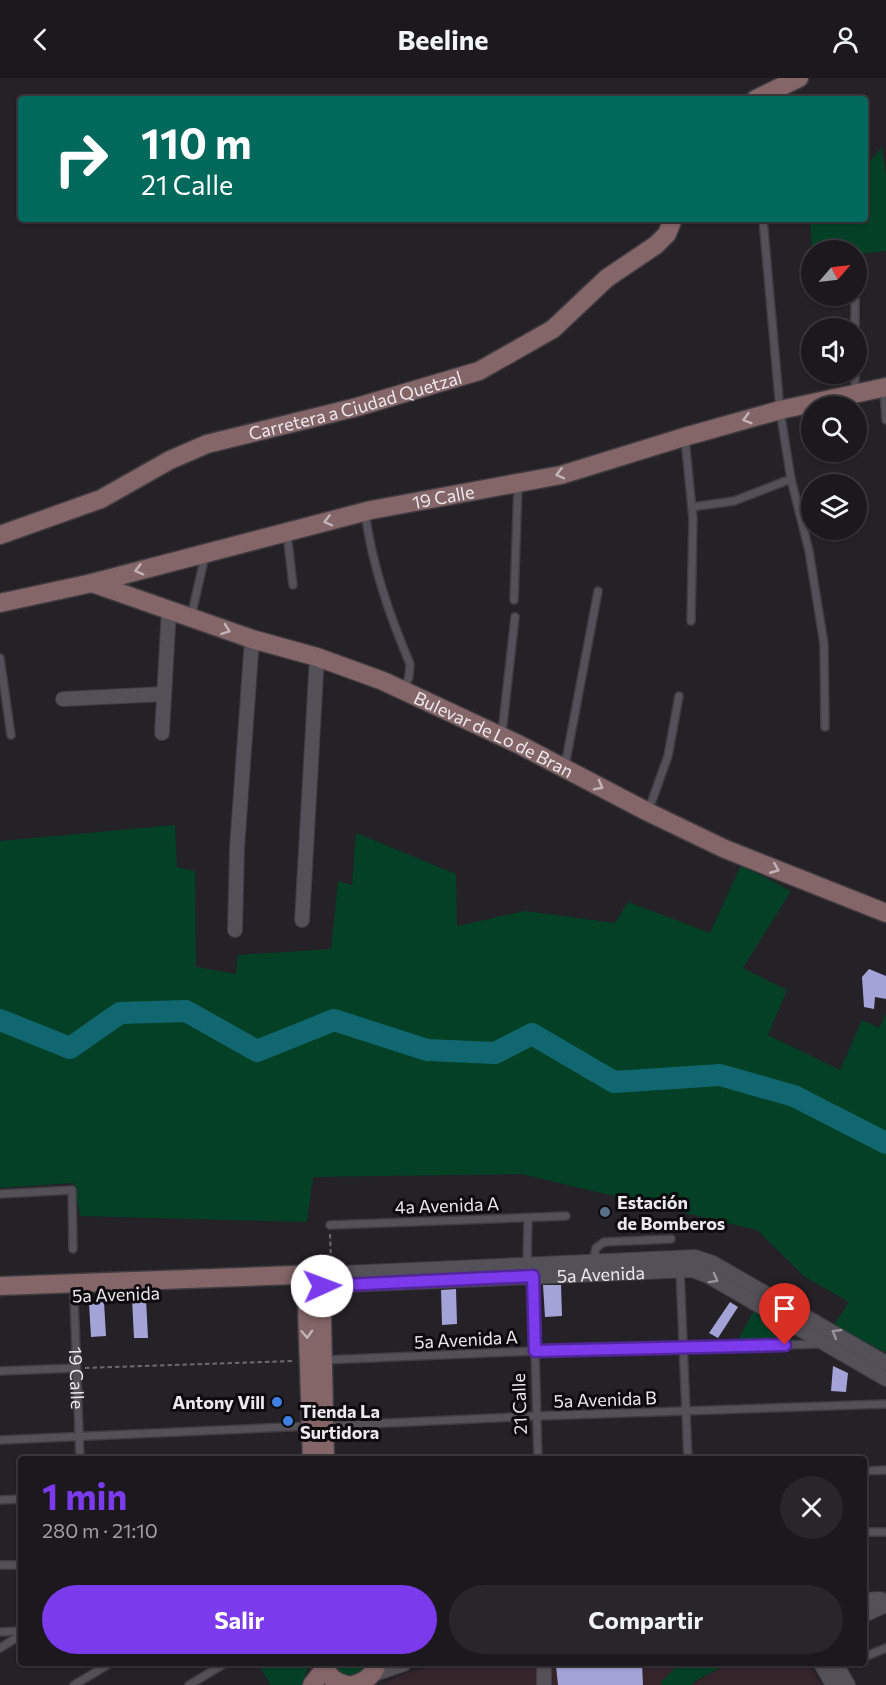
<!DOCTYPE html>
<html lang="es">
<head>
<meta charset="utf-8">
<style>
	body { margin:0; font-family:Commissioner,sans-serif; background:#28262a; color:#f1f3f6; height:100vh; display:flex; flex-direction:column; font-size:22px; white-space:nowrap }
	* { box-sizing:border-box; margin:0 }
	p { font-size:20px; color:#a0a0a4 }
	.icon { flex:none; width:33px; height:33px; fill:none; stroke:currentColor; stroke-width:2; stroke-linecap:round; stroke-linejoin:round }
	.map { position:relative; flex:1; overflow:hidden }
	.drawer { position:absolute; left:18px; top:1378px; width:849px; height:210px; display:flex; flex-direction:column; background:#1b191d; border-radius:6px; box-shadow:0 2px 4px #0004,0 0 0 2px #39383b }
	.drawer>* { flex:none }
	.guide { position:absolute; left:18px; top:18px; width:850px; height:126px; border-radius:6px; box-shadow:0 2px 4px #0004,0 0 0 2px #39383b; background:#00695c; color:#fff; overflow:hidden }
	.needle { width:39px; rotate:62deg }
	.controls { position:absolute; left:801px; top:162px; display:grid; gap:12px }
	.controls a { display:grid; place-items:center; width:66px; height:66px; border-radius:50%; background:#1b191d; box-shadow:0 2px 4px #0004,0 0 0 2px #39383b; font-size:30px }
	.pin { position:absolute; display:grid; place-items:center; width:51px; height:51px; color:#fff; margin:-62px -26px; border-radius:50% 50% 50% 0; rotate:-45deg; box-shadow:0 0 6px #0007 }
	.pin .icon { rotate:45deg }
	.me { position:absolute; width:66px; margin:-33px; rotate:88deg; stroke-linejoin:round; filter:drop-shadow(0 0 4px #0008) }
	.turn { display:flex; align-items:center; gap:21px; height:126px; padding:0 24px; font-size:27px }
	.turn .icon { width:78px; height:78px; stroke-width:2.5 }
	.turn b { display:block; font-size:42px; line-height:51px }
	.round { display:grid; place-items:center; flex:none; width:63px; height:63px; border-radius:32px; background:#28262a }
	.summary { display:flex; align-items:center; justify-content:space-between; height:102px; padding:0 24px }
	h1 { font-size:36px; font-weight:700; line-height:45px; color:#7c3aed }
	.button { display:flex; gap:12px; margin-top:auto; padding:12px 24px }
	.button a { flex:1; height:69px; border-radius:36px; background:#7c3aed; color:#fff; font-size:24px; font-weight:700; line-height:69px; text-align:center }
	.button a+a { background:#28262a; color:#f1f3f6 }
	header { display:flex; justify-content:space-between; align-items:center; height:78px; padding:0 24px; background:#1b191d; font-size:27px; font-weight:700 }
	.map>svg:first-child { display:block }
</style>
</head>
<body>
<header><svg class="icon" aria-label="back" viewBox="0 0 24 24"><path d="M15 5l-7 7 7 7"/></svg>Beeline<svg class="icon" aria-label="person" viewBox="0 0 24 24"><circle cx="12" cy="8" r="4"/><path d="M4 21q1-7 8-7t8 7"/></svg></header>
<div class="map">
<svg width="886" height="1607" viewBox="0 0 886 1607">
	<rect width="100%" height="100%" fill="#242127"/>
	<!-- commercial -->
	<path fill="#36242b" d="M 441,1586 L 679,1586 L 661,1604 L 661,1607 L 382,1607 L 406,1595 Z
		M 727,1586 L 806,1586 L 814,1594 L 821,1607 L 693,1607 L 692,1606 Z"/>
	<!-- green -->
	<path fill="#034026" d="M 882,69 L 886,98 L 886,173 L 857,176 L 856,172 L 812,172 L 810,141 L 866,141 L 866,88 Z
		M 175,747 L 177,789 L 195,793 L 196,889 L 236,896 L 238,877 L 331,871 L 338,803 L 352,807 L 356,755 L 456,796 L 457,848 L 525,833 L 615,845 L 628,824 L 710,855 L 741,787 L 791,813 L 743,890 L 787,912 L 768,957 L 840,992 L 862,942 L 879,950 L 886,935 L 886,1275 L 834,1247 L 849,1224 L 805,1199 L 757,1152 L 521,1096 L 313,1099 L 307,1144 L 80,1138 L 74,1105 L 0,1110 L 0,763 Z
		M 753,1234 L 803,1267 L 733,1271 Z
		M 258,1586 L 309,1586 L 302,1607 L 271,1607 Z
		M 331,1586 L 368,1586 L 366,1591 L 351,1600 L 339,1597 Z
		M 679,1586 L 727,1586 L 692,1605 L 693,1607 L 661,1607 L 661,1604 Z"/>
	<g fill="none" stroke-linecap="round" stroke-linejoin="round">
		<!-- river -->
		<path stroke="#116770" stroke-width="22" d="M 0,942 L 70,970 L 120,935 L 186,933 L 257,973 L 334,942 L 427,972 L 495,975 L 532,956 L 614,1004 L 720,997 L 794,1018 L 886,1065"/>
	</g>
	<!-- building -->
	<path fill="#a4a3d8" d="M 869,891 L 886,898 L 886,921 L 875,919 L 874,931 L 864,929 L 862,899 Z
		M 543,1207 L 561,1207 L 562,1238 L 545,1239 Z
		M 456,1211 L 457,1246 L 442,1247 L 441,1212 Z
		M 132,1221 L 146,1221 L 148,1260 L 134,1260 Z
		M 104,1224 L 106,1258 L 91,1259 L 89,1225 Z
		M 730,1224 L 738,1229 L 718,1260 L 709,1255 Z
		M 833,1288 L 848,1295 L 846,1314 L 831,1313 Z
		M 594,1586 L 642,1586 L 643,1607 L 558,1607 L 556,1588 Z"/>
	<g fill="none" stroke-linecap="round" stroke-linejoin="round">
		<defs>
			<g id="lane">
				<path d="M 763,141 L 780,332 L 791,401 L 809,473 L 824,566 L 825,649"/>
				<path d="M 855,250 L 855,218"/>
				<path d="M 884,310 L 886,342"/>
				<path d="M 855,314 L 855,296"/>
				<path d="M 685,361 L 693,441 L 691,543"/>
				<path d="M 692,429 L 734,423 L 791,401"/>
				<path d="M 365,434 C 372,487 389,536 410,586 L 409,599 L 403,612"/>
				<path d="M 287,456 L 293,507"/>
				<path d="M 514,522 L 518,408"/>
				<path d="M 191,539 L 205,478"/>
				<path d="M 0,580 L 11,657"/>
				<path d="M 502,655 L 515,539"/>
				<path d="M 565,688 L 598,513"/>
				<path d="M 649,731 L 668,678 L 679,618"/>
				<path d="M 0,1116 L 72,1112 L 73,1171"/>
				<path d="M 330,1147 L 566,1138"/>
				<path d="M 593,1184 L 596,1170 L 604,1164 L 671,1161"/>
				<path d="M 527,1187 L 528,1140"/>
				<path d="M 680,1192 L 688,1382"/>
				<path d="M 533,1198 L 538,1382"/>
				<path id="s1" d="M 74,1218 L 80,1382"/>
				<path d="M 324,1282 L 535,1273 L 820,1266"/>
				<path d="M 0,1293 L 76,1290"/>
				<path d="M 324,1348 L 537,1338 L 886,1326"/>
				<path d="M 0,1362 L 309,1348"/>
				<path d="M 864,1393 L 886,1392"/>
				<path d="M 0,1422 L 21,1421"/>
				<path d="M 864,1454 L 886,1454"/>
				<path d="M 0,1487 L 21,1487"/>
				<path d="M 0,1554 L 21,1553"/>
				<path d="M 0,1570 L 21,1557"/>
				<path d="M 864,1579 L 886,1570"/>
				<path d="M 74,1607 L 109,1586"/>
				<path d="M 189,1607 L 224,1586"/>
			</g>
			<g id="street">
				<path d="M 63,621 L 164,616"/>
				<path d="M 162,655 L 169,531"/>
				<path d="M 302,842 L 317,579"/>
				<path d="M 235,852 L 237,770 L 252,561"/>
				<path d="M 321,1196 L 695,1179 L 713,1185 L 886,1285"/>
				<path id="s2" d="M 322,1208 L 692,1192 L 708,1198 L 886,1301"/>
				<path d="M 864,1522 L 880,1521 L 886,1524"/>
				<path d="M 864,1537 L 886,1527"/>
				<path d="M 544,1586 L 544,1607"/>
				<path d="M 821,1586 L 833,1607"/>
				<path d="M 836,1586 L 848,1607"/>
				<path d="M 372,1597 L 404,1586"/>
			</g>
			<g id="secondary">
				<path d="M 756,21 L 799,0"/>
				<path id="s3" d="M 0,457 L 101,421 L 170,382 L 207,366 L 357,329 L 479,293 L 553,251 L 607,200 L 656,167 L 667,156 L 673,141"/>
				<path id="s4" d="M 92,505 L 252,561 L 317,579 L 383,603 L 518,666 L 648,734 L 725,771 L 886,835"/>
				<path id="s5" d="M 0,525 L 92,505 L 371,432 L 561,397 L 684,359 L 780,332 L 886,309"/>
				<path d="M 306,1197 L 312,1382"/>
				<path d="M 0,1208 L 321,1196 L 325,1382"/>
				<path d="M 323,1586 C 327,1597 335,1605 347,1607"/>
				<path d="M 312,1607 L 325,1590"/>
				<path d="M 353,1607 C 365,1604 373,1598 377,1586"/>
			</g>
		</defs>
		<!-- lane casing -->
		<use href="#lane" stroke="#3f3b41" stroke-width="10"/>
		<!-- street casing -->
		<use href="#street" stroke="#3f3b41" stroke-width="16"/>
		<!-- secondary casing -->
		<use href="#secondary" stroke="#3f3b41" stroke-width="21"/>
		<!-- path -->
		<path stroke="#6d6a6f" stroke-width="2" stroke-dasharray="4.5 3" stroke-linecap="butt" d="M 330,1156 L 331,1184
			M 85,1290 L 292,1283"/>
		<!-- lane -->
		<use href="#lane" stroke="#545057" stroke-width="7"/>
		<!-- street -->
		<use href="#street" stroke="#545057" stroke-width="14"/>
		<!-- secondary -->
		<use href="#secondary" stroke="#846568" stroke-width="18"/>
	</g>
	<!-- one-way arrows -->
	<defs><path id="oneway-chevron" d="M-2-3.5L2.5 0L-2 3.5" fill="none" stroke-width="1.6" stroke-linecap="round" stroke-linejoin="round" transform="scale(1.5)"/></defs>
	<g stroke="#c2b4b8">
		<use href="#oneway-chevron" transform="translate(747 341) rotate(164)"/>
		<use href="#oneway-chevron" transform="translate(560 396) rotate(166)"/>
		<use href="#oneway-chevron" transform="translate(328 443) rotate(166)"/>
		<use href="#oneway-chevron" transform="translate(139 492) rotate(165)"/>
		<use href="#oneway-chevron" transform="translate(226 552) rotate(20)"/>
		<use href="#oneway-chevron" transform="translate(599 708) rotate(28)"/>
		<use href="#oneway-chevron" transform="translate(775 791) rotate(22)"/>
		<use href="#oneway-chevron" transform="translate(307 1256) rotate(88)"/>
	</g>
	<g stroke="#98959a">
		<use href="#oneway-chevron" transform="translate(714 1201) rotate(29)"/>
		<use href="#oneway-chevron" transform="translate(836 1255) rotate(-150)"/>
	</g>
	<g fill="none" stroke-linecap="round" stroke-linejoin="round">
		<defs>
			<path id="route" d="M 322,1208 L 533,1198 L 535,1273 L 785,1267"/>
		</defs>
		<!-- route casing -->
		<use href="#route" stroke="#51269a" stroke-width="15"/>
		<!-- route -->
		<use href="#route" stroke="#7c3aed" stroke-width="10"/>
	</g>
	<!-- markers -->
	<circle fill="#5c6f8a" stroke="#0d0b0e" stroke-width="2" cx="605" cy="1134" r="6"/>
	<g fill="#3f7fe0" stroke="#0d0b0e" stroke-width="2">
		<circle cx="277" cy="1324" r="6"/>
		<circle cx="288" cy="1343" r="6"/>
	</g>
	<g text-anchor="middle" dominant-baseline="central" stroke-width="6" stroke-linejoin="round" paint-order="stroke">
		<!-- street labels -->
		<g font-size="18" fill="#ece9ed" stroke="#0d0b0e">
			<text stroke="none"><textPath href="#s3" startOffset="380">Carretera a Ciudad Quetzal</textPath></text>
			<text stroke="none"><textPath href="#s5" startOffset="456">19 Calle</textPath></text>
			<text stroke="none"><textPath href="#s4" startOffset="430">Bulevar de Lo de Bran</textPath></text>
			<text transform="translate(447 1127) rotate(-2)">4a Avenida A</text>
			<text stroke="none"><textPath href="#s2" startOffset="279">5a Avenida</textPath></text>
			<text transform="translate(116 1216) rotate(-2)">5a Avenida</text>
			<text transform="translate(466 1261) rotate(-3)">5a Avenida A</text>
			<text stroke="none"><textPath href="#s1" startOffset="82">19 Calle</textPath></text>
			<text transform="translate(605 1321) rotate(-2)">5a Avenida B</text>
			<text transform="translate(519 1326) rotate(-92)">21 Calle</text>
		</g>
		<!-- poi labels -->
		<g font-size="18" font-weight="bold" fill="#ece9ed" stroke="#0d0b0e" text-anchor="start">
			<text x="617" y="1124">Estación<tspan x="617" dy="21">de Bomberos</tspan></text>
			<text x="265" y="1324" text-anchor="end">Antony Vill</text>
			<text x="300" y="1333">Tienda La<tspan x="300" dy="21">Surtidora</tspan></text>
		</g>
	</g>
</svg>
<div class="controls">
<a><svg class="needle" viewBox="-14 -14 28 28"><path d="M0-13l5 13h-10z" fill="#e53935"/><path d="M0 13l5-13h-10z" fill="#a0a0a4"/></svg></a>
<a><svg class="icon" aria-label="sound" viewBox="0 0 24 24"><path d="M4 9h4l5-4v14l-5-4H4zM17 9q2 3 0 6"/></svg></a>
<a><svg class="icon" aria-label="search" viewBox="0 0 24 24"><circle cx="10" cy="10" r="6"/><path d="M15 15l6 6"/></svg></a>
<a><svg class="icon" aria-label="layers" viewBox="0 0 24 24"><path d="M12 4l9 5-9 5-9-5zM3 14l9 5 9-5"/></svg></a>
</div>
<div class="pin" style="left:785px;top:1267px;background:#d93025"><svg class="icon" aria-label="arrive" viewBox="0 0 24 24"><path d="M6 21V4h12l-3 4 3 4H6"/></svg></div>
<svg class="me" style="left:322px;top:1208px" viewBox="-20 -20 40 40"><circle r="19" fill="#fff"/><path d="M0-13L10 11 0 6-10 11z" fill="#7c3aed"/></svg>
<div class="guide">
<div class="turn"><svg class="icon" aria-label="right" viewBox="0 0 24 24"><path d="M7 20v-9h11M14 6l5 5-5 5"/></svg><div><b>110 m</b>21 Calle</div></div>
</div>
<section class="drawer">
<div class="summary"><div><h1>1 min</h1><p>280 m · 21:10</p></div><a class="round"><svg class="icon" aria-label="close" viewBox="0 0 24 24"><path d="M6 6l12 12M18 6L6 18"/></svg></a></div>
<div class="button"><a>Salir</a><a>Compartir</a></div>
</section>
</div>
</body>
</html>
